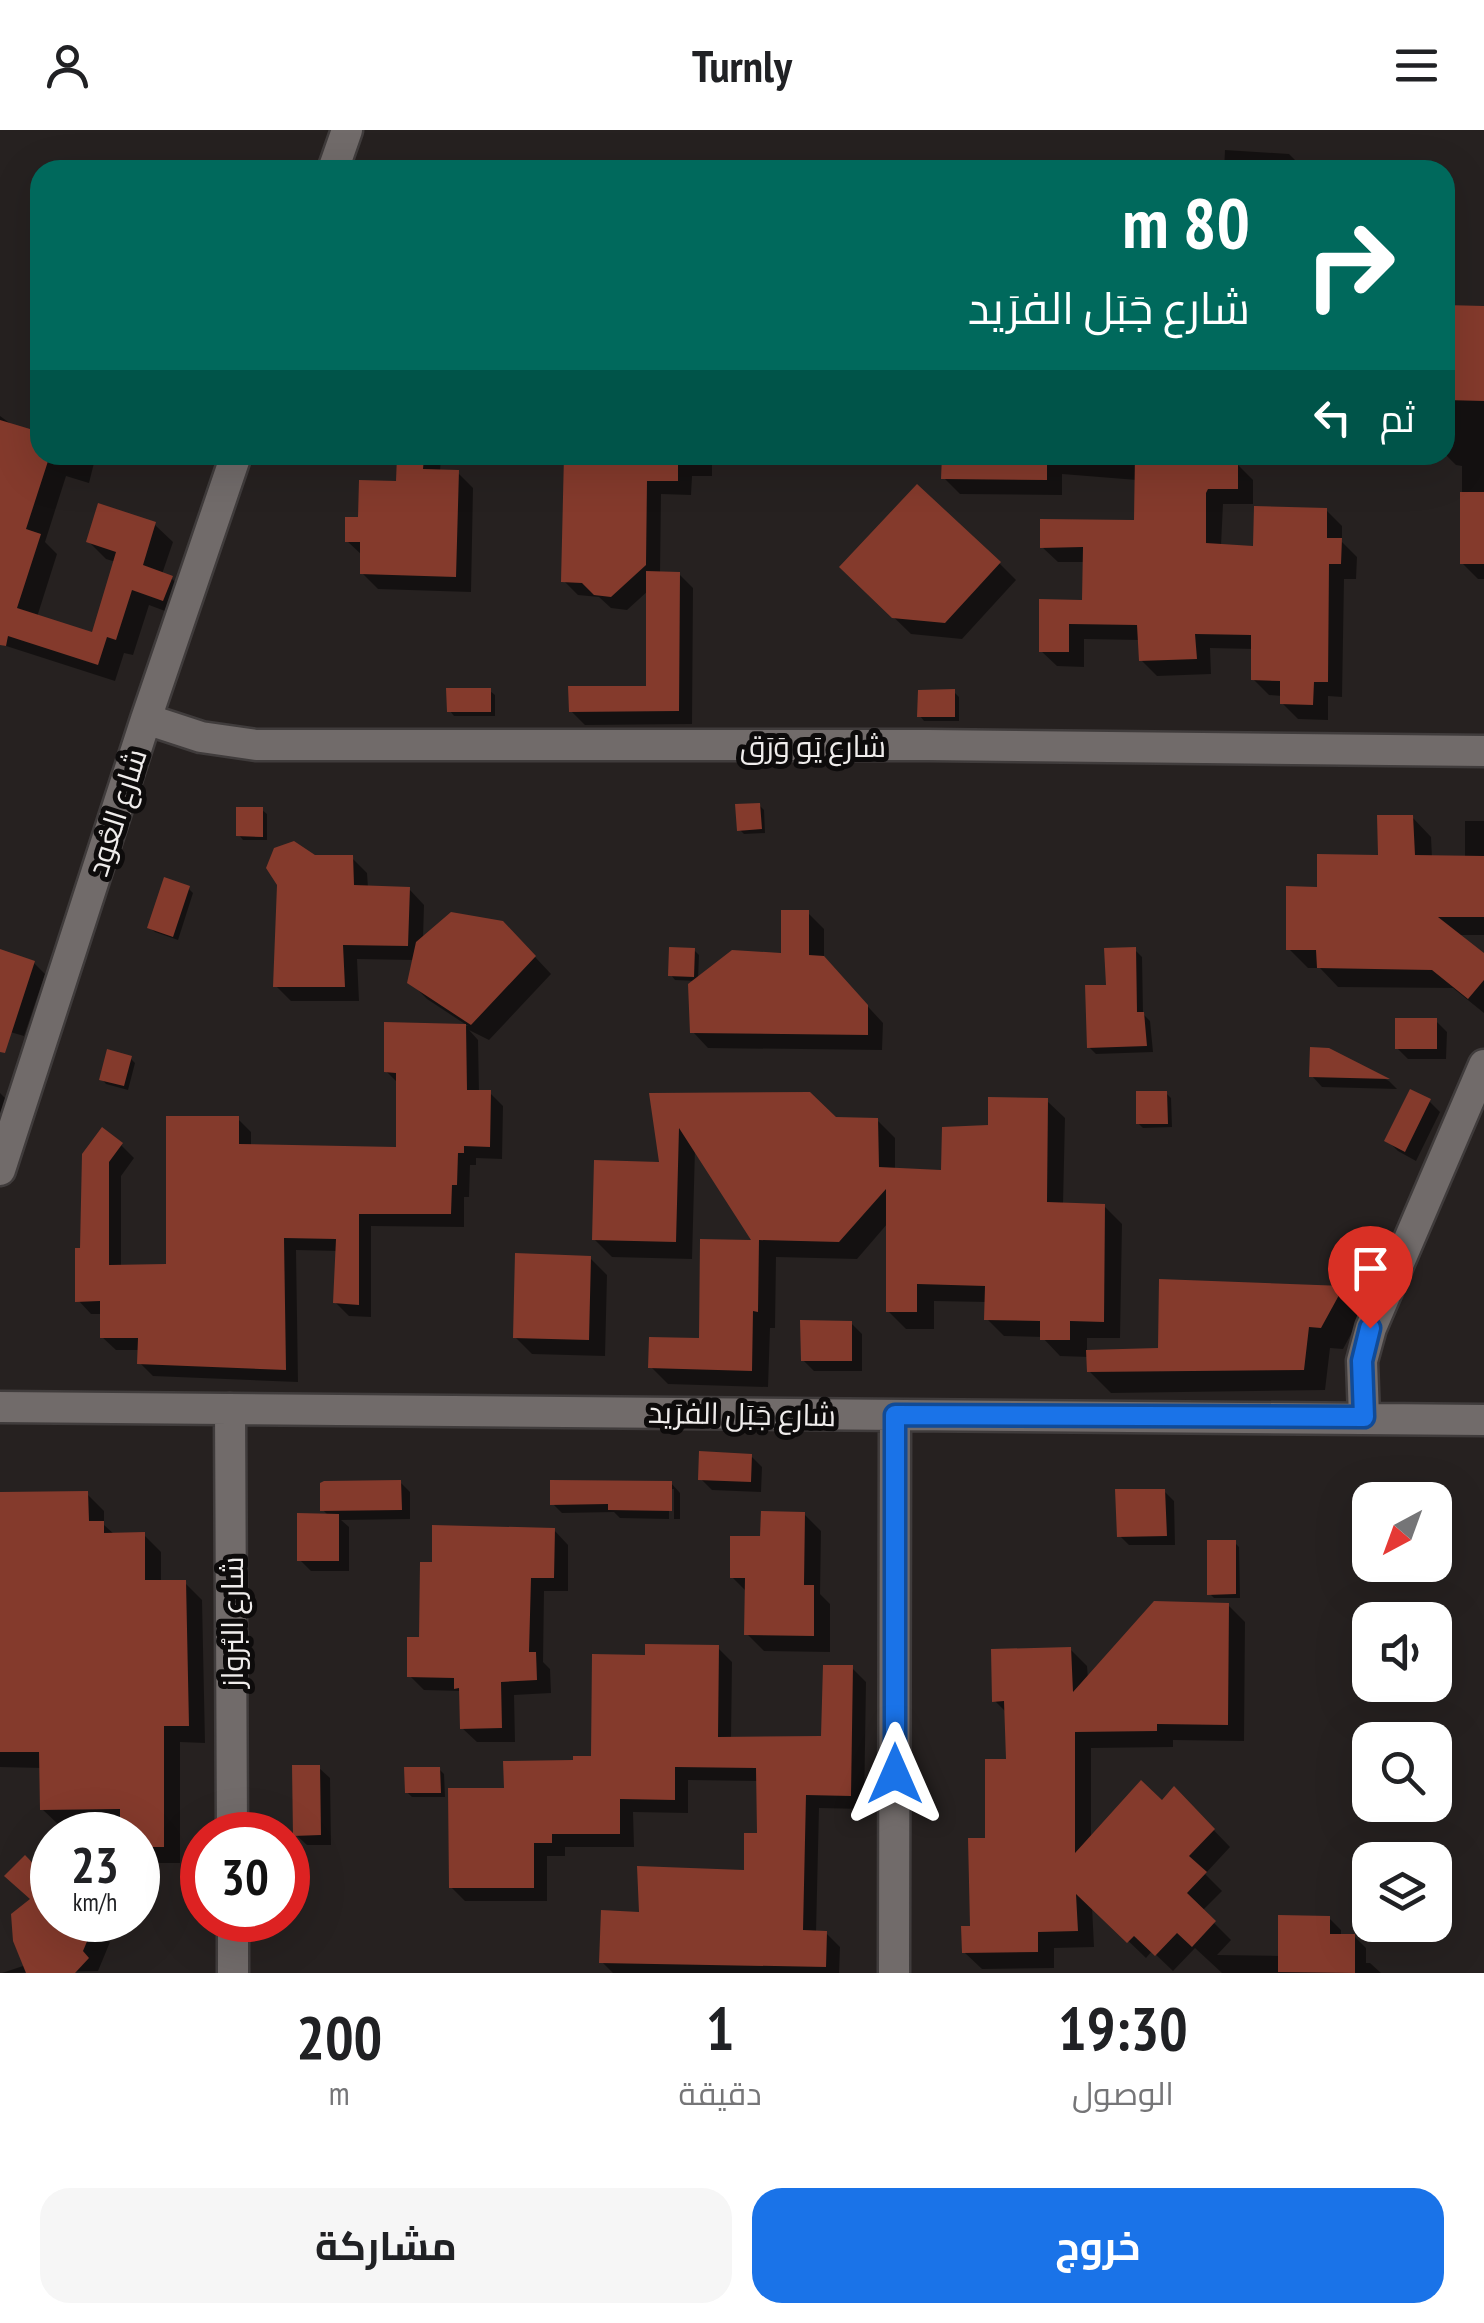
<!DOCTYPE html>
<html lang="ar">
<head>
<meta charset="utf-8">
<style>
	body { margin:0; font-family:"PT Sans Narrow",Cairo,sans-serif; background:#f6f6f6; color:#202124; direction:rtl; height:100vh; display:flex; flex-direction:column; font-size:38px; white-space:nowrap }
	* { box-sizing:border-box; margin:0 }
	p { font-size:32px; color:#757577 }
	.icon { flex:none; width:55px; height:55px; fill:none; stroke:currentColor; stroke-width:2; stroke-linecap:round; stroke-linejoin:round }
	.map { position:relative; height:1843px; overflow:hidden; direction:ltr }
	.drawer { display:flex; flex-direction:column; background:#fff; flex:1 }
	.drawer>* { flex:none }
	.top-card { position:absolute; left:30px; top:30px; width:1425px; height:305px; border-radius:30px; box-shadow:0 10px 40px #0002; direction:rtl; background:#00695c; color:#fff; overflow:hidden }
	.needle { width:65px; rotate:221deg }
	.buttons { position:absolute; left:1352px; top:1352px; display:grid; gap:20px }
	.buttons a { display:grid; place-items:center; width:100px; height:100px; border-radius:20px; background:#fff; box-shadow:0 10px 40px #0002; font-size:50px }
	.speed { position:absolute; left:30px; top:1682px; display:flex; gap:20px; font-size:50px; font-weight:700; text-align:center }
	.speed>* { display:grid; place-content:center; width:130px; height:130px; border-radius:50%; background:#fff; box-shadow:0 10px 40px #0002; line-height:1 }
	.speed small { font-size:25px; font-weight:400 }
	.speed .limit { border:15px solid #d22; background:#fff; color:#111 }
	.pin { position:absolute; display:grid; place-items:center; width:85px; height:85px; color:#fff; margin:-102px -42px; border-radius:50% 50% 50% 0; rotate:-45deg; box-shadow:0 0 10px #0007 }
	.pin .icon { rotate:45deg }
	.me { position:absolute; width:110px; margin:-55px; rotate:0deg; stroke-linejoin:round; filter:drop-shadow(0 0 8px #0008) }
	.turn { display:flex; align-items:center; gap:35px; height:210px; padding:0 40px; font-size:45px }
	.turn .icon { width:130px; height:130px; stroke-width:2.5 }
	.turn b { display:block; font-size:70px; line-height:85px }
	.then { display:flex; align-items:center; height:95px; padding:0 40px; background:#0003; gap:20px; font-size:38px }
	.eta { display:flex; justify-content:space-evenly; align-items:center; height:170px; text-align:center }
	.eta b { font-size:60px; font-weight:700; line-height:70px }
	.button { display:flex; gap:20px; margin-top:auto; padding:20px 40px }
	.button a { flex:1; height:115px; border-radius:30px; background:#1a73e8; color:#fff; font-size:40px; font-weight:700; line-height:115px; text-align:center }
	.button a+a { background:#f6f6f6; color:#202124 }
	header { display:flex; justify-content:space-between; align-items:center; height:130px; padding:0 40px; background:#fff; font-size:45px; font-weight:700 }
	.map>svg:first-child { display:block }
</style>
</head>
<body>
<header><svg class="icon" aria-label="menu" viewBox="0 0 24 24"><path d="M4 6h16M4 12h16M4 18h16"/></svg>Turnly<svg class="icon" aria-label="person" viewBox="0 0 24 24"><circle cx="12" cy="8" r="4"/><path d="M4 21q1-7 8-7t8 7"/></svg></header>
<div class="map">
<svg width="1484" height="1843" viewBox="0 0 1484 1843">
	<rect width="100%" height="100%" fill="#262120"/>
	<!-- shadow -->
	<path fill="#0007" d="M 1225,20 L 1289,24 L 1297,32 L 1296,40 L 1224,40 Z
		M 1445,178 L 1484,178 L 1484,449 L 1478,449 L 1462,433 L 1462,336 L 1456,335 L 1445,324 Z
		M 0,286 L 15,297 L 40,305 L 40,325 L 86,325 L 94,333 L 89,353 L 66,346 L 45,412 L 57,424 L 37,487 L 93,505 L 116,432 L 106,429 L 89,412 L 155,395 L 173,412 L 162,444 L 171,448 L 189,465 L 181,487 L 149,475 L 133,525 L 124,523 L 115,551 L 0,514 Z
		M 398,325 L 441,325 L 440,342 L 457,342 L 473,358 L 471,462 L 378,459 L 362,443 L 363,426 L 347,411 L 360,389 L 399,353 Z
		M 565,325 L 712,325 L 712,346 L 692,346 L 691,365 L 661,364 L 660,444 L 679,444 L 693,458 L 692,594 L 585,595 L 571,581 L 648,558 L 649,460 L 627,480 L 611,478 L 599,467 L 578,465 L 564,451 Z
		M 944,325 L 1223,325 L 1223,334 L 1237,334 L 1253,350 L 1253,374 L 1223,374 L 1221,416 L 1256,419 L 1326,380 L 1342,396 L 1342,412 L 1357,427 L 1356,449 L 1344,449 L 1342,567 L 1328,566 L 1328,590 L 1298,589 L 1282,573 L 1282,566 L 1269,565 L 1253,549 L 1254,519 L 1210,518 L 1211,544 L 1157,546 L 1141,530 L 1140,510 L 1084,509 L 1084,537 L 1057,536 L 1041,521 L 1084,473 L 1085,432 L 1058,432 L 1042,417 L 1137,392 L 1137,350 L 1062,344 L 1062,365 L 960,364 L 944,348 Z
		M 999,433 L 1016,450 L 962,509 L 911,504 L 842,437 Z
		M 490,561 L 495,565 L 495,586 L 454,586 L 450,581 Z
		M 954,562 L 959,567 L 959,591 L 924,591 L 920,586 Z
		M 759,675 L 764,680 L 765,703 L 744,704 L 740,700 Z
		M 262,680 L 267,684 L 267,710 L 243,710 L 239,705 Z
		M 1412,687 L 1431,707 L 1432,728 L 1465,729 L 1465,691 L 1484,691 L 1484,805 L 1457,805 L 1484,827 L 1484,883 L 1453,858 L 1338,857 L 1320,838 L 1308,838 L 1289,819 L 1319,759 L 1381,727 Z
		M 314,727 L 352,728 L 367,743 L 368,758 L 409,759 L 424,775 L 423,809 L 520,811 L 551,844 L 489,910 L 469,900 L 478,910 L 479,963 L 490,963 L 503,976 L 502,1029 L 476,1028 L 476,1035 L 470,1035 L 469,1067 L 464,1067 L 464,1097 L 371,1096 L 371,1187 L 349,1186 L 335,1172 L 338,1121 L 296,1120 L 298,1252 L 153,1246 L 140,1233 L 140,1220 L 116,1220 L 102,1207 L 102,1184 L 91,1184 L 78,1170 L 83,1121 L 84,1025 L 121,1015 L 134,1028 L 121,1046 L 121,1137 L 169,1136 L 238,989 L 251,1002 L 251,1017 L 398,1019 L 398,953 L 386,941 L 387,895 L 468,896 L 427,869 L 410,852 L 414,830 L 357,829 L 359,871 L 291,871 L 276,856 Z
		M 188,758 L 193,763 L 178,810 L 155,802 L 150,798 Z
		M 808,783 L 824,799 L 824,829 L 883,893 L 882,920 L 708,918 L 693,902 L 697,851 L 675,850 L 671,845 L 694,820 L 699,825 L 698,850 L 784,826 Z
		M 1135,820 L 1142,827 L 1143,884 L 1150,891 L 1153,922 L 1096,924 L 1089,917 L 1108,858 Z
		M 0,833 L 34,833 L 45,844 L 24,906 L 0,899 Z
		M 1436,891 L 1447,902 L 1446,929 L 1408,929 L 1397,918 Z
		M 1329,920 L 1389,951 L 1397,959 L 1322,957 L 1312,946 Z
		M 130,928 L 135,933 L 128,960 L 106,954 L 102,949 Z
		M 0,963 L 7,970 L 0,990 Z
		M 1166,963 L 1171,968 L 1172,997 L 1143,998 L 1138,993 Z
		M 652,966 L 835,989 L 877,990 L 895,1008 L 895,1040 L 944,1043 L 990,997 L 1047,971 L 1065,988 L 1063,1075 L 1104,1076 L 1122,1094 L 1120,1208 L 1087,1208 L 1087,1222 L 1161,1220 L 1162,1152 L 1343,1159 L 1364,1180 L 1343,1219 L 1330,1218 L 1325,1260 L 1111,1263 L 1089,1241 L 1089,1227 L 1060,1226 L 1042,1207 L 1004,1206 L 987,1189 L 987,1172 L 934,1171 L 934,1199 L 906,1199 L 888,1181 L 888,1093 L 857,1129 L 776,1127 L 775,1198 L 770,1198 L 768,1257 L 668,1254 L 651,1237 L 701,1211 L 756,1112 L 695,1019 L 692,1129 L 612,1127 L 594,1109 L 662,1035 Z
		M 1429,971 L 1440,982 L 1416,1031 L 1398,1021 L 1387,1010 Z
		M 590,1128 L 607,1145 L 605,1226 L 532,1224 L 515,1207 Z
		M 851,1193 L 862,1204 L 862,1241 L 814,1241 L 803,1230 Z
		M 751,1326 L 762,1337 L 761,1362 L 712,1360 L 701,1349 Z
		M 400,1352 L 410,1362 L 410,1389 L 341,1390 L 349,1397 L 349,1441 L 311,1441 L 300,1430 L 329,1386 L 323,1380 Z
		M 671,1353 L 680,1363 L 680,1389 L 674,1389 L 674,1359 L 669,1359 L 669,1389 L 620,1388 L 614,1382 L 562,1383 L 553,1374 Z
		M 1164,1361 L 1174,1371 L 1175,1415 L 1129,1415 L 1120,1406 Z
		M 0,1364 L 87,1364 L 104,1381 L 104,1395 L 115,1405 L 144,1405 L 161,1422 L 161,1452 L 185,1453 L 202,1470 L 205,1613 L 180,1612 L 180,1733 L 140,1733 L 138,1705 L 123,1705 L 123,1696 L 60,1696 L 42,1679 L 42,1638 L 0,1637 Z
		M 804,1384 L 821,1401 L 820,1464 L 830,1474 L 830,1522 L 764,1521 L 747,1504 L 747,1462 L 732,1447 L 763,1408 Z
		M 554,1400 L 568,1415 L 568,1461 L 544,1461 L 543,1532 L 550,1539 L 551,1563 L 514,1565 L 515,1612 L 477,1612 L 462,1598 L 461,1561 L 424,1560 L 410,1546 L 422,1509 L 434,1435 Z
		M 1235,1413 L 1239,1417 L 1240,1468 L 1214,1468 L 1210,1464 Z
		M 1228,1475 L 1245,1492 L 1244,1611 L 1173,1610 L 1173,1617 L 1091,1618 L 1091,1709 L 1162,1674 L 1174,1659 L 1230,1717 L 1205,1744 L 1222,1761 L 1202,1781 L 1231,1810 L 1217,1825 L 1280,1826 L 1329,1788 L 1341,1800 L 1341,1806 L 1354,1806 L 1366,1818 L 1366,1833 L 1370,1833 L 1381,1843 L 1222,1843 L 1195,1818 L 1173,1841 L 1152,1821 L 1146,1828 L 1092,1776 L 1094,1817 L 1054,1818 L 1054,1838 L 982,1839 L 964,1822 L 973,1798 L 987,1710 L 1009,1632 L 1007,1583 L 995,1571 L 1070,1519 L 1087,1536 L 1088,1549 Z
		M 718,1518 L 732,1532 L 731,1610 L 824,1609 L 852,1538 L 866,1552 L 864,1679 L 819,1678 L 816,1803 L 826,1803 L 840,1817 L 839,1843 L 613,1843 L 602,1832 L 641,1784 L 746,1743 L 759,1706 L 759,1651 L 688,1650 L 688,1683 L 633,1682 L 634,1717 L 565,1717 L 565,1726 L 547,1726 L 547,1771 L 465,1771 L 451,1757 L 507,1661 L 594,1629 L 648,1527 Z
		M 319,1638 L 330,1648 L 331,1715 L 307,1715 L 296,1705 Z
		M 439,1639 L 444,1644 L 445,1667 L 412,1667 L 407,1662 Z
		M 52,1747 L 52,1790 L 102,1790 L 98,1801 L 110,1812 L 98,1841 L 2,1843 L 26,1835 L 33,1770 L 46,1749 Z"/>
	<!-- building -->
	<path fill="#843a2c" d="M 1445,175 L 1484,176 L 1484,271 L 1445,270 Z
		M 0,290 L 40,302 L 40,325 L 50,325 L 26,399 L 41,404 L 17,478 L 92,502 L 116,422 L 86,412 L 98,373 L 156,392 L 143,435 L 173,446 L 163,471 L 132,460 L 116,510 L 107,507 L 98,535 L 8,506 L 6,516 L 0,515 Z
		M 564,325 L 678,325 L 678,351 L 647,351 L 646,435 L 611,467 L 594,465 L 582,453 L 561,452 Z
		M 942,325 L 1047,325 L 1047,350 L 941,349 Z
		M 1135,325 L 1208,325 L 1208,331 L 1238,331 L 1238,359 L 1208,359 L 1206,363 L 1206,413 L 1253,416 L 1254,376 L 1327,378 L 1327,408 L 1342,408 L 1341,434 L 1329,434 L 1328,552 L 1314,552 L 1313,575 L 1280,574 L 1280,551 L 1251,550 L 1251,505 L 1195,504 L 1197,529 L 1139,531 L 1137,495 L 1069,494 L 1069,522 L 1039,522 L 1039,469 L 1082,470 L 1083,417 L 1040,418 L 1040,389 L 1134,390 Z
		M 397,326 L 424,328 L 423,339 L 459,340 L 456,447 L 360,444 L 360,412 L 345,412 L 345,387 L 358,387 L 359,350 L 396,351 Z
		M 917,354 L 1001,432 L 945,493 L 892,488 L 839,437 Z
		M 1460,362 L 1484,362 L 1484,434 L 1460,434 Z
		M 646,441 L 680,442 L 679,581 L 569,582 L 568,556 L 646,556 Z
		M 446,558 L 491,558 L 491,582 L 447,582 Z
		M 955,559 L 955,587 L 917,587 L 918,560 Z
		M 760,673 L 762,699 L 737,701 L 735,674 Z
		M 236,677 L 263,677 L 263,707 L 236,706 Z
		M 1377,685 L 1413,685 L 1415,725 L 1484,726 L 1484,787 L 1438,787 L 1484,823 L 1484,850 L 1468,869 L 1432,840 L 1317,838 L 1316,820 L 1286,820 L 1286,756 L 1317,757 L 1317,724 L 1378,725 Z
		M 294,711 L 315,725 L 353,725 L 354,755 L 410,757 L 408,816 L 343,815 L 345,857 L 273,857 L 277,755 L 266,738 L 274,718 Z
		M 164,747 L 190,756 L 173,807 L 147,798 Z
		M 781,780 L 809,780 L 809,825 L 824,826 L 868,875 L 868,905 L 690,903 L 688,854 L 732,820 L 781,823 Z
		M 451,782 L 503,791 L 536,826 L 471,895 L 407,853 L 416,812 Z
		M 669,817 L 695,818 L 694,847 L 668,846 Z
		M 1136,817 L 1137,882 L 1144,882 L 1147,916 L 1087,918 L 1085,855 L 1106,855 L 1104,818 Z
		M 0,819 L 35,831 L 5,923 L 0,922 Z
		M 1395,888 L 1437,888 L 1437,919 L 1395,919 Z
		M 384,892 L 466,894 L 467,960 L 491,960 L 490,1017 L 464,1016 L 464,1023 L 458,1023 L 457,1055 L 452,1055 L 451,1084 L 359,1084 L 359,1175 L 333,1173 L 336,1109 L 284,1108 L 286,1240 L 137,1234 L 138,1208 L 100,1208 L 100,1171 L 75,1172 L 75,1118 L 80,1118 L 82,1024 L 102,997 L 123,1013 L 109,1032 L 109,1135 L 166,1134 L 166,986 L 239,986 L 239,1014 L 396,1017 L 396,943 L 384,942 Z
		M 1310,917 L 1329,918 L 1390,949 L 1309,947 Z
		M 107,919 L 132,926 L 124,956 L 99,950 Z
		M 1410,959 L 1431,969 L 1405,1022 L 1384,1011 Z
		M 1136,961 L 1167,961 L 1168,994 L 1136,994 Z
		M 810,962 L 836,987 L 878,988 L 879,1037 L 941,1040 L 942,997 L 988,995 L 988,967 L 1048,968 L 1047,1072 L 1105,1074 L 1104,1192 L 1070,1191 L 1070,1210 L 1040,1210 L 1040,1191 L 984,1190 L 985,1156 L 917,1154 L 917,1182 L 886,1182 L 886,1059 L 839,1112 L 759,1110 L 758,1182 L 753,1181 L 752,1241 L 648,1238 L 649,1207 L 699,1208 L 700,1109 L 751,1110 L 679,998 L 676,1112 L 592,1110 L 594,1030 L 659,1032 L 649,963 Z
		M 515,1123 L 591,1126 L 589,1210 L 513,1208 Z
		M 1159,1149 L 1344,1156 L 1321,1198 L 1309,1197 L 1304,1240 L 1087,1242 L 1086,1220 L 1158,1218 Z
		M 800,1190 L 852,1191 L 852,1231 L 801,1231 Z
		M 699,1321 L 752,1324 L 751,1352 L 698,1350 Z
		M 401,1350 L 402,1380 L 320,1381 L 320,1353 L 324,1351 Z
		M 550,1350 L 672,1351 L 672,1381 L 608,1380 L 608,1374 L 550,1375 Z
		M 1115,1359 L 1165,1359 L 1167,1406 L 1117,1407 Z
		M 88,1361 L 89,1391 L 104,1391 L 104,1403 L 145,1402 L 145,1450 L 186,1450 L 189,1596 L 164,1596 L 164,1717 L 138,1717 L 138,1705 L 120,1705 L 120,1679 L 40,1680 L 39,1622 L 0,1622 L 0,1362 Z
		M 761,1381 L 805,1382 L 804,1455 L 814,1455 L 814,1506 L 744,1505 L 745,1448 L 730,1448 L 730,1406 L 760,1406 Z
		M 297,1383 L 339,1384 L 339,1431 L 297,1431 Z
		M 432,1395 L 555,1398 L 554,1448 L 531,1448 L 529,1522 L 536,1522 L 537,1550 L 501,1552 L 502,1598 L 460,1599 L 459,1558 L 454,1559 L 454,1548 L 407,1547 L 407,1507 L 419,1507 L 420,1432 L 432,1432 Z
		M 1207,1410 L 1236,1410 L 1236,1464 L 1207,1465 Z
		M 1154,1471 L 1229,1473 L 1228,1595 L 1157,1594 L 1157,1601 L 1075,1602 L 1075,1723 L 1141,1650 L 1162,1670 L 1174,1656 L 1215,1699 L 1189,1726 L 1207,1742 L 1187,1763 L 1216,1791 L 1192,1817 L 1177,1803 L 1155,1826 L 1134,1806 L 1127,1813 L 1076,1764 L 1078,1801 L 1038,1802 L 1038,1822 L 962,1823 L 961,1796 L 970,1796 L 968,1708 L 985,1708 L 985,1629 L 1006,1629 L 1004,1571 L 992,1572 L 991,1519 L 1071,1517 L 1073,1562 Z
		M 645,1514 L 719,1515 L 718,1607 L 821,1606 L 823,1535 L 853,1535 L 851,1666 L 806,1665 L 803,1800 L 827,1801 L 826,1837 L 599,1833 L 601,1780 L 639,1782 L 637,1736 L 744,1740 L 744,1703 L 757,1703 L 756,1638 L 675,1637 L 675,1670 L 620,1669 L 620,1704 L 552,1704 L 552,1713 L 534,1713 L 534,1758 L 449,1758 L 448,1658 L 504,1658 L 503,1631 L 573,1630 L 573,1626 L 591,1626 L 592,1524 L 645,1525 Z
		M 292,1635 L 320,1635 L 321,1705 L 293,1706 Z
		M 404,1637 L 440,1637 L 441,1663 L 405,1663 Z
		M 25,1725 L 50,1751 L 52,1750 L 52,1790 L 96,1790 L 83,1821 L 89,1828 L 75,1843 L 26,1843 L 13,1811 L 11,1784 L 30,1769 L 4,1746 Z
		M 1278,1785 L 1330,1786 L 1330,1804 L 1355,1804 L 1355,1843 L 1278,1842 Z"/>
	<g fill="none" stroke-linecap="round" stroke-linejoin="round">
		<defs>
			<path id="minor" d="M 333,40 L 347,0
				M 146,589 L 201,607 L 256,615 L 929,615 L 1484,621
				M 0,1040 L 146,589 L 236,325
				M 0,1277 L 1484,1290
				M 230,1279 L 232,1705
				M 1364,1287 L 1362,1231 L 1371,1198 L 1484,935
				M 233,1790 L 233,1843
				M 894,1843 L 895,1285"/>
		</defs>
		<!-- minor casing -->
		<use href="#minor" stroke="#403c3c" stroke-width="35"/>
		<!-- minor -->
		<use href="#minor" stroke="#716b6a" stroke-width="30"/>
	</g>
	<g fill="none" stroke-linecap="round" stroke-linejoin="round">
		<defs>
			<path id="route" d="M 895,1644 L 895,1285 L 1364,1287 L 1362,1231 L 1370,1198"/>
		</defs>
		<!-- route casing -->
		<use href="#route" stroke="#114b97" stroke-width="25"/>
		<!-- route -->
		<use href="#route" stroke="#1a73e8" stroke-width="18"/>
	</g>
	<g text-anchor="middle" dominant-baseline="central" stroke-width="10" stroke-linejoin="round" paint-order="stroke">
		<!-- street labels -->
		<g font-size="30" fill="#efeceb" stroke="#0d0b0b">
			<text x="813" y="615">شارع يَو وَرَق</text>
			<text transform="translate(116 682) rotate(-72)">شارع العُود</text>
			<text transform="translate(742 1283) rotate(1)">شارع جَبَل الفرَيد</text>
			<text transform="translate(231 1492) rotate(-90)">شارع البُرواز</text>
		</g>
	</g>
</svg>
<div class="buttons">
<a><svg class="needle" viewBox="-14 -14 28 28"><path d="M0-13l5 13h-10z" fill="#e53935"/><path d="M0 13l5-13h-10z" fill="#757577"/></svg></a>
<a><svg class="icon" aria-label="sound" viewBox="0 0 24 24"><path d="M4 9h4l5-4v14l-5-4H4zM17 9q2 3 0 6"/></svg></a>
<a><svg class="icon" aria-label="search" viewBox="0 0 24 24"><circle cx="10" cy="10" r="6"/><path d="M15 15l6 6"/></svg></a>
<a><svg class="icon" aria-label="layers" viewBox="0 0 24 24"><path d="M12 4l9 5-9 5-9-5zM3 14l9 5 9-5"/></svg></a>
</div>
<div class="speed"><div>23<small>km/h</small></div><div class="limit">30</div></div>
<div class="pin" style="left:1370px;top:1198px;background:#d93025"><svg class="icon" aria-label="arrive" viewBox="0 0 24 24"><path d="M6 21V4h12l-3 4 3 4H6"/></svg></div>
<svg class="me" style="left:895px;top:1644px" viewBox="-20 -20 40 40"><path d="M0-17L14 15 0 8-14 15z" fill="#1a73e8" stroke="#fff" stroke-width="4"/></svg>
<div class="top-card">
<div class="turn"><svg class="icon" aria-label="right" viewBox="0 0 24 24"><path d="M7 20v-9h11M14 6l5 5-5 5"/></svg><div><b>80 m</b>شارع جَبَل الفرَيد</div></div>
<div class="then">ثم<svg class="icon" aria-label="left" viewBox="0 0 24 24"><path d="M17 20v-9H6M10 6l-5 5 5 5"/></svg></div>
</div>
</div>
<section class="drawer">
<div class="eta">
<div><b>19:30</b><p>الوصول</p></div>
<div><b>1</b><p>دقيقة</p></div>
<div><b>200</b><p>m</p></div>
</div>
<div class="button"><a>خروج</a><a>مشاركة</a></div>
</section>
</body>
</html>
